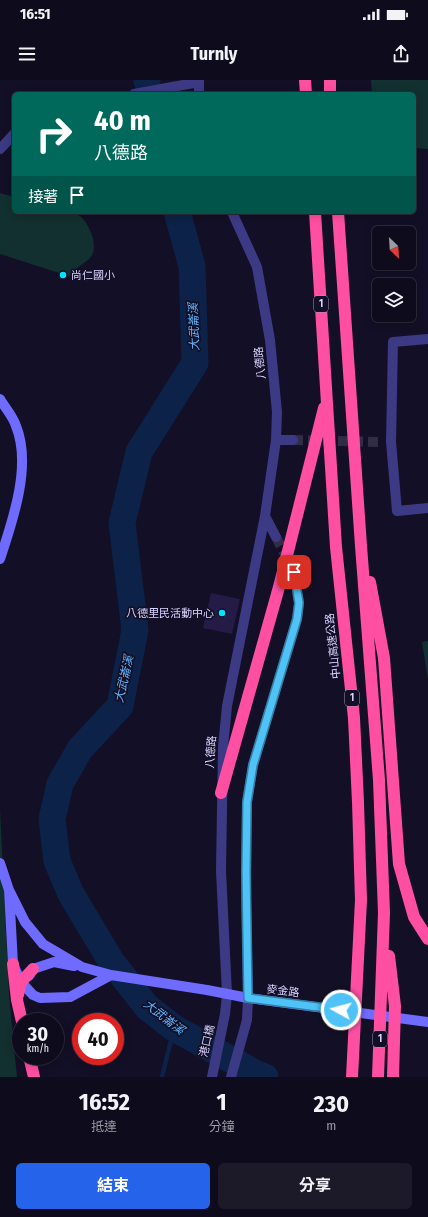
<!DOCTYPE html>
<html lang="zh-TW">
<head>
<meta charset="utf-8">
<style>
	body { margin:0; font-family:"Fira Sans Condensed","Noto Sans TC",sans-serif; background:#1c1929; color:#f1f3f6; height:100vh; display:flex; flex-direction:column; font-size:15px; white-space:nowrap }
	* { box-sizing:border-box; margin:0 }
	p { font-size:13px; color:#9b9ba3 }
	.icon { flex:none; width:22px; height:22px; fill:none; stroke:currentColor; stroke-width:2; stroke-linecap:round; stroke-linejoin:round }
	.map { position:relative; height:997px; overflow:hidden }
	.details { display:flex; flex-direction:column; background:#0e0b1c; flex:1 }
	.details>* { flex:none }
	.top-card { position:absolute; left:12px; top:12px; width:404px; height:122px; border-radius:6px; box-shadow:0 2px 10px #0003,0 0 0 1px #2e2b3b; background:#00695c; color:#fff; overflow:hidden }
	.needle { width:26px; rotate:155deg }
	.tools { position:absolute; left:372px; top:146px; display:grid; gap:8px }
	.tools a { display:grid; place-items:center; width:44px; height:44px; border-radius:6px; background:#0e0b1c; box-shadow:0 2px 10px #0003,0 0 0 1px #2e2b3b; font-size:20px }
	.speed { position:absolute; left:12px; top:933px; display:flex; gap:8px; font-size:20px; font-weight:700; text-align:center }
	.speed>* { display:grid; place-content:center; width:52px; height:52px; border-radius:50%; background:#0e0b1c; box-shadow:0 2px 10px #0003,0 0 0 1px #2e2b3b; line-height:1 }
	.speed small { font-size:10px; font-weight:400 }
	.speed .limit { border:6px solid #d22; background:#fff; color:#111 }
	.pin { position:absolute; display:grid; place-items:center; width:34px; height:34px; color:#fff; margin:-17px; border-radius:8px; box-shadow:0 2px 6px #0006 }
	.me { position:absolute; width:44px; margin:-22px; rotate:277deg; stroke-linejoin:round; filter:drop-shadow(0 0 3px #0008) }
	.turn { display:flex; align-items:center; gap:14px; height:84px; padding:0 16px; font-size:18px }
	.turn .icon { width:52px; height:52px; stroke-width:2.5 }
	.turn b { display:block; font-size:28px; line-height:34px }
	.then { display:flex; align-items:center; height:38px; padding:0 16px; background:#0003; gap:8px; font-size:15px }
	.eta { display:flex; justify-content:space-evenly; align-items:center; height:68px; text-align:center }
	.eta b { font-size:24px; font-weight:700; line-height:28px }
	.action { display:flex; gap:8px; margin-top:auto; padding:8px 16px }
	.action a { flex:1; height:46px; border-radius:6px; background:#2563eb; color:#fff; font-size:16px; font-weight:700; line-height:46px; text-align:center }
	.action a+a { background:#1c1929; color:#f1f3f6 }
	.status { display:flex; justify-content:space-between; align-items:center; height:28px; padding:0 20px; background:#0e0b1c; direction:ltr }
	.status svg { height:11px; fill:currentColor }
	header { display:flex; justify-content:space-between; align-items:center; height:52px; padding:0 16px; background:#0e0b1c; font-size:18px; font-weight:700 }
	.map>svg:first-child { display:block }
</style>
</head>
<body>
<div class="status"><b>16:51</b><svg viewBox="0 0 49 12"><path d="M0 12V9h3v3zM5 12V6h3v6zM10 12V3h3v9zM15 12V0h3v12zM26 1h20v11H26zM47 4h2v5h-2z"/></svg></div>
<header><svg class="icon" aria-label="menu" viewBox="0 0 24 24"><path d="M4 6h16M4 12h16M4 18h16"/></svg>Turnly<svg class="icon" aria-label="share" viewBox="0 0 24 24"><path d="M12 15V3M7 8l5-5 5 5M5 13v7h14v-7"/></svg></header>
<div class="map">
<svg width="428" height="997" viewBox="0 0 428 997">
	<rect width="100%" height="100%" fill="#130f26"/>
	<!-- green -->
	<path fill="#12302f" d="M 371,0 L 428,0 L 428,69 L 414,68 L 414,14 L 372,14 Z
		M 0,113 L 14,117 L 14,132 C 31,132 64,128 78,135 C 85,138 91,151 93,158 C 96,178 91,177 76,189 L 90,194 L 87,202 L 0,174 Z
		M 428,561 L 428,600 L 422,562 Z
		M 0,729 L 9,914 L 17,997 L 0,997 Z"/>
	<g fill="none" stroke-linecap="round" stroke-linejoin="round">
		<!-- stream -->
		<path stroke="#0c2248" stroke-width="4.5" d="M 162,997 L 174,948"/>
		<!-- river -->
		<path stroke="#0c2248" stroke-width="27" d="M 147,0 L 147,1
			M 177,132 L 192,186 L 195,283 L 139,372 L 122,443 L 135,550 L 120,626 L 80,669 L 60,704 L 52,739 L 57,781 L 71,814 L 111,881 L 147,927 L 174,948 L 255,993 L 265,997"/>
	</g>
	<!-- building -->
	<path fill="#241b47" d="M 211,513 L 240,519 L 232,554 L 203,548 Z"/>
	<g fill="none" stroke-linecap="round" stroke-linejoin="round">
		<!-- street-tunnel -->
		<path stroke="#312d47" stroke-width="10" stroke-dasharray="10 5" stroke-linecap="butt" d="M 293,360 L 383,362
			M 276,457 L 294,492"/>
		<!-- street -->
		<path stroke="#3d3a85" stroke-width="10" d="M 134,14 L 199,2
			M 199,14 L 199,0
			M 0,69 L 14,54
			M 428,259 L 393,262 L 391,362 L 397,431 L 428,428
			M 276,360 L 293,360
			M 265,436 L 276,457
			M 212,997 L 225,934 L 227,914 L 221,791 L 223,667 L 227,626 L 265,436 L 276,360 L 277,332 L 270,260 L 257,187 L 232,132
			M 231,997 L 247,940 L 248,918 L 246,821 L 247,722 L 253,685 L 297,539 L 299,523 L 294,492"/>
		<!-- secondary -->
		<path stroke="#6f6bff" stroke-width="10" d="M 0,319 C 5,328 13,336 16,346 C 32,385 13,440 0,479
			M 0,783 L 9,810 L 13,884 L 21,902 L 33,915 L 40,918 L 70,917 L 111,895
			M 9,810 L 25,842 L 43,864 L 82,887 L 111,895 L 207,910 L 248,918 L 428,942
			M 29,896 L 33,889 L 54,882 L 74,886"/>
		<!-- highway -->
		<path stroke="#ff4fa3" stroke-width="12" d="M 305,0 L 306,14
			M 330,0 L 330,14
			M 315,132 L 336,467 L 354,638 L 358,722 L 361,820 L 352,997
			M 338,132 L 361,466 L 379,700 L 384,833 L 378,997
			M 370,502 L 384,578 L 399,784 L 414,837 L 428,859
			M 221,713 L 279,507 L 324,328
			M 389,876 L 395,926 L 393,997
			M 13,884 L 17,920 L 22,942
			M 18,915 L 21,902 L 33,889
			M 29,976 L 34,997"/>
	</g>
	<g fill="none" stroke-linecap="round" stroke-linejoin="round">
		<defs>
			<path id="route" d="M 294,492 L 299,523 L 297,539 L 253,685 L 247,722 L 246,792 L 248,918 L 341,930"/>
		</defs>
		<!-- route casing -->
		<use href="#route" stroke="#337fa1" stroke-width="10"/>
		<!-- route -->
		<use href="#route" stroke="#4fc3f7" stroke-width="7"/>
	</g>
	<!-- markers -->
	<g fill="#00e5ff" stroke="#130f26" stroke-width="1.5">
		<circle cx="63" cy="195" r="4"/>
		<circle cx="222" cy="533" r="4"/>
	</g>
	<g text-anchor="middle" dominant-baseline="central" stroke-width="3.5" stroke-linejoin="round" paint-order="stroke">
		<!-- shield labels -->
		<g fill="#130f26" stroke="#9e99be" stroke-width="1">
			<rect x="314" y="216" width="14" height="16" rx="3"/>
			<rect x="345" y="610" width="14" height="16" rx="3"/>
			<rect x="373" y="951" width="14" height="16" rx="3"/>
		</g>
		<g font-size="10" font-weight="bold" fill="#d9d4ff">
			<text x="321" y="224">1</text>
			<text x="352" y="618">1</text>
			<text x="380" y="959">1</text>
		</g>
		<!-- poi labels -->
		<g font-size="11" fill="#d9d4ff" stroke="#130f26" text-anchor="start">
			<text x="71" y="195">尚仁國小</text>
			<text x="214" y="533" text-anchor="end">八德里民活動中心</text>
		</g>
		<!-- street labels -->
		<g font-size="11" fill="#d9d4ff" stroke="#130f26">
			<text transform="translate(260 283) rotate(-96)">八德路</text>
			<text transform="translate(333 566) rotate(-96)">中山高速公路</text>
			<text transform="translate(211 672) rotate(-86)">八德路</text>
			<text transform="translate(283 911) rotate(7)">麥金路</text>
			<text transform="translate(207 961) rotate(-77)">港口橋</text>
		</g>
		<!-- water labels -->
		<g font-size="12" font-style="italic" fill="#62b6ff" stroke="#130f26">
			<text transform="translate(194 247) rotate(-92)">大武崙溪</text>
			<text transform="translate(124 599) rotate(-77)">大武崙溪</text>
			<text transform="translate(164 937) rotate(38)">大武崙溪</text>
		</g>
	</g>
</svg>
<div class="tools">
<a><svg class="needle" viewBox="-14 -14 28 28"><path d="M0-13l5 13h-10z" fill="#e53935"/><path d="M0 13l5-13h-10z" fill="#9b9ba3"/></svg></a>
<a><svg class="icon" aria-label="layers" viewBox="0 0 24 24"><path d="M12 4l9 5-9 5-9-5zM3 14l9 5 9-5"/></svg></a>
</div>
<div class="speed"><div>30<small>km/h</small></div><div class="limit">40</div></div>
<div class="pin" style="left:294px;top:492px;background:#d93025"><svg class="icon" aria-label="arrive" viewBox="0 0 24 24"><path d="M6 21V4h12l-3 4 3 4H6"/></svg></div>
<svg class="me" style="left:341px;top:930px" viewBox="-20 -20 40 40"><circle r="17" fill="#4fc3f7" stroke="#fff" stroke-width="3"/><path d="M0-11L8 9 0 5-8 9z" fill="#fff"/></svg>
<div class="top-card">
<div class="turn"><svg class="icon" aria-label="right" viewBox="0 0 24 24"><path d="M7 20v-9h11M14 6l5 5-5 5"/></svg><div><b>40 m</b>八德路</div></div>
<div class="then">接著<svg class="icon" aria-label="arrive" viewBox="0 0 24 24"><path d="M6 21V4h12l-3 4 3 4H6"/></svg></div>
</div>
</div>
<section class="details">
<div class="eta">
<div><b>16:52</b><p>抵達</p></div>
<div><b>1</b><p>分鐘</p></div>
<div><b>230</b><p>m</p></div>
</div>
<div class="action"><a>結束</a><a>分享</a></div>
</section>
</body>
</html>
